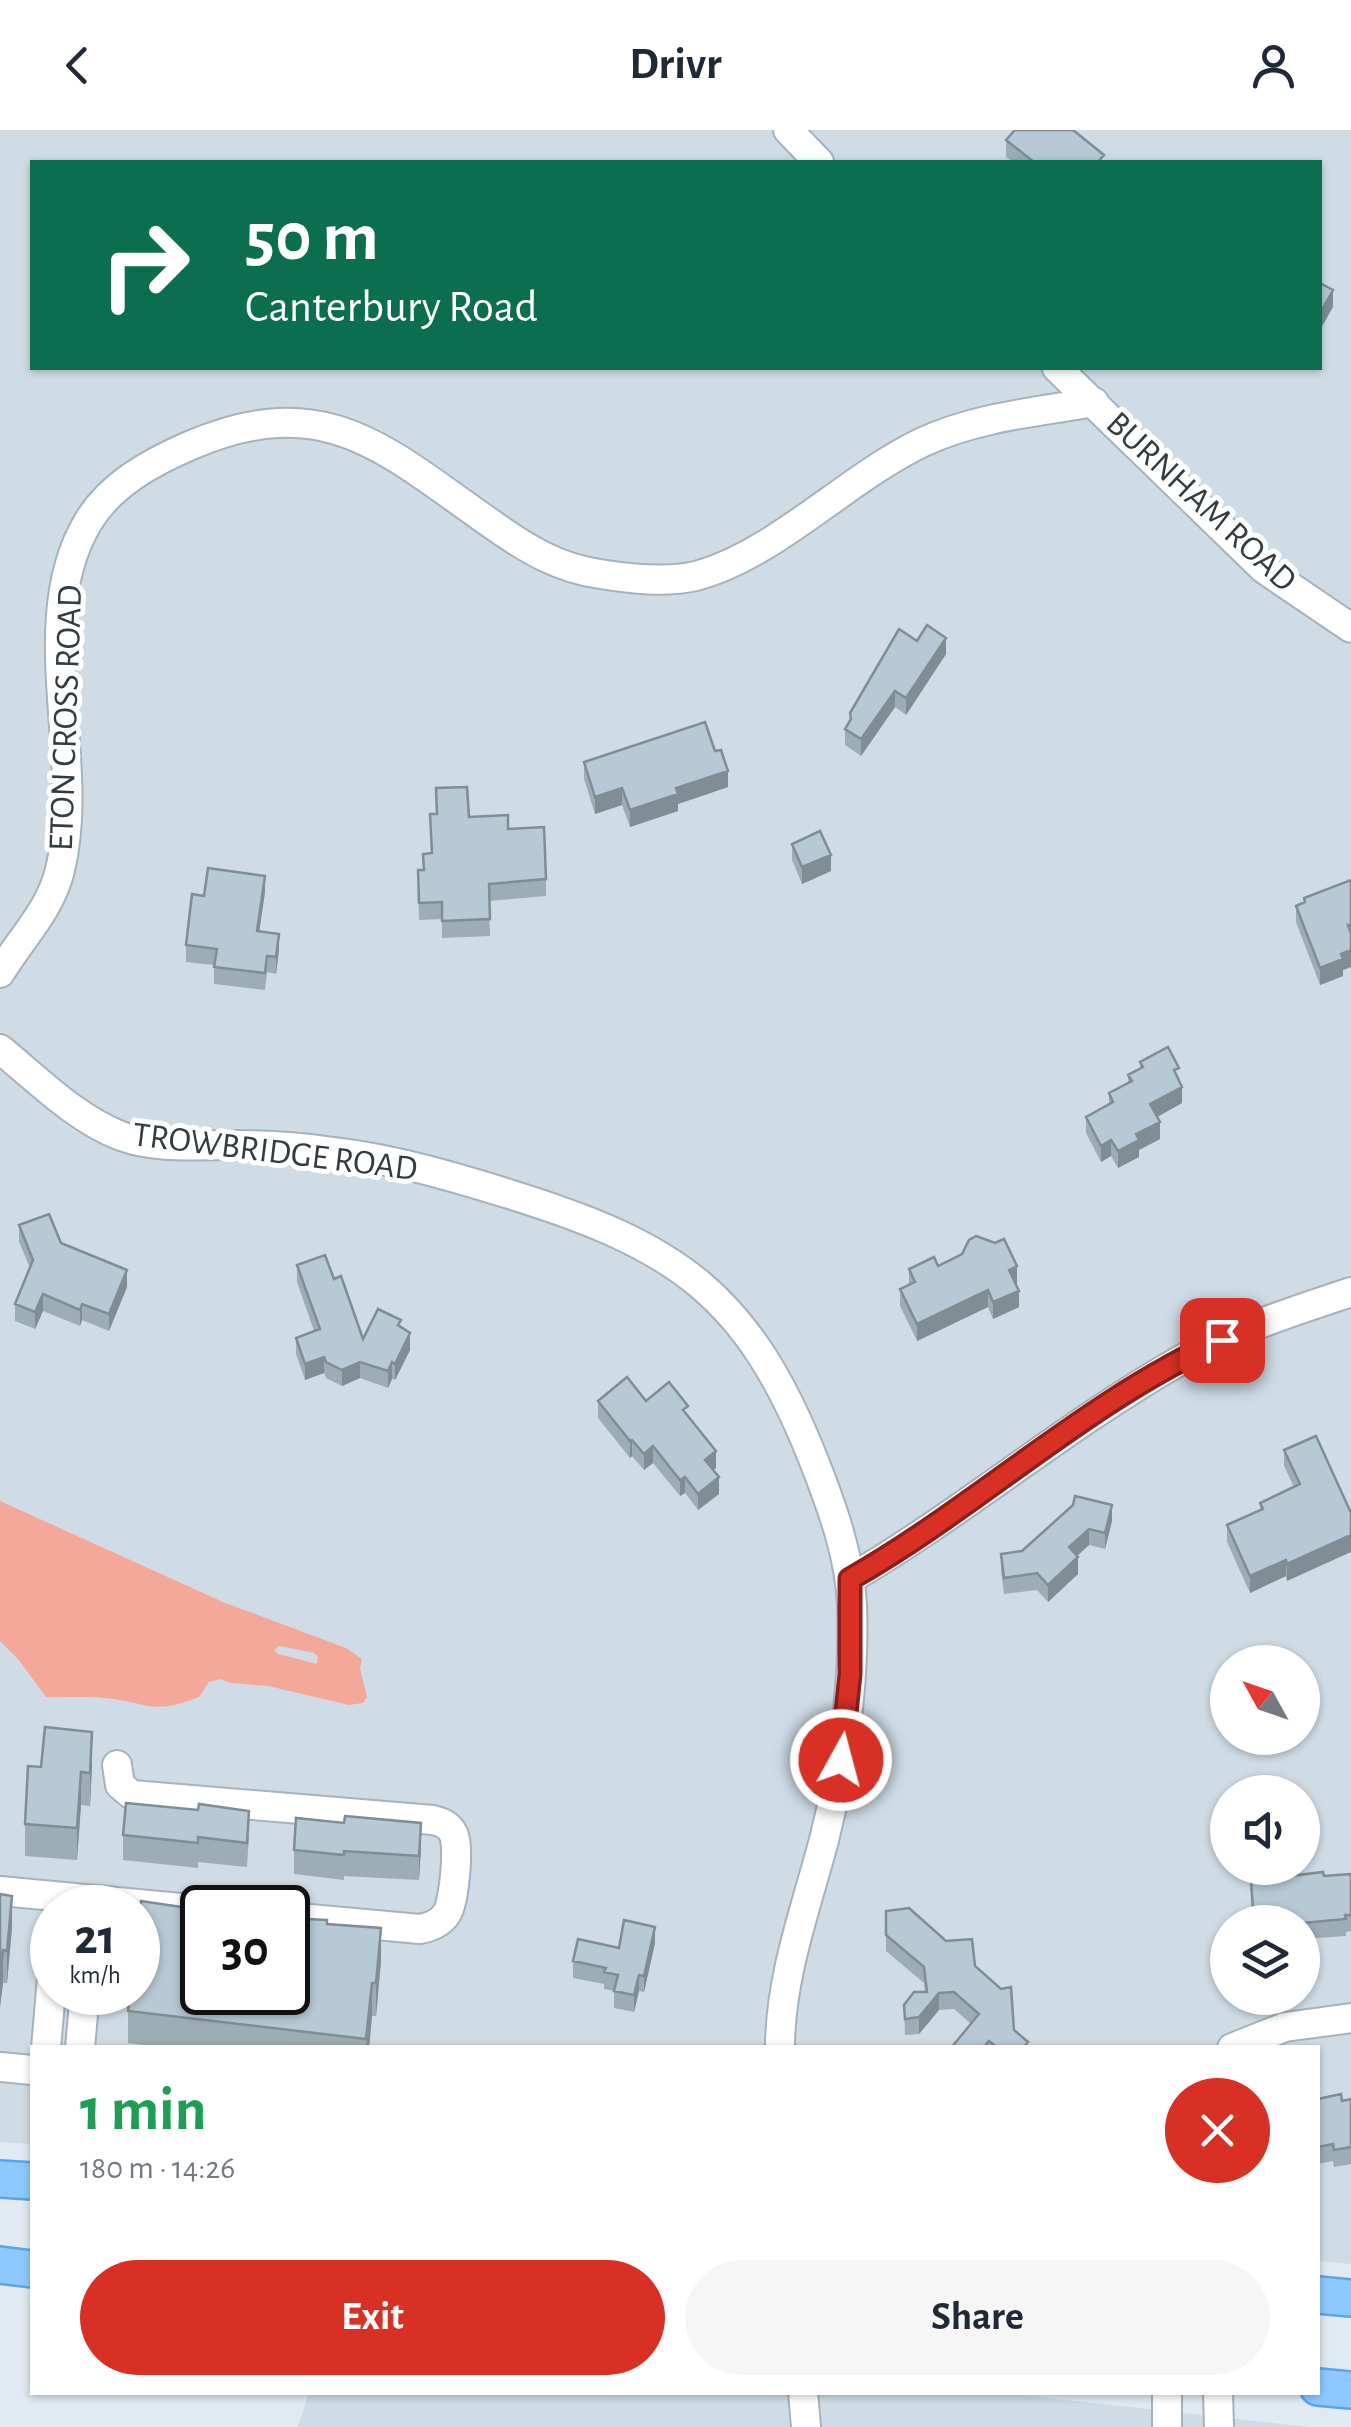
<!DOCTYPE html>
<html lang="en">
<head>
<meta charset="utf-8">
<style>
	body { margin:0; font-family:"Alegreya Sans",sans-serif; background:#f6f6f7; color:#1f2937; height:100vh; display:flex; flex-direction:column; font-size:38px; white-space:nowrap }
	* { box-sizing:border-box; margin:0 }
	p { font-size:32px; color:#747a83 }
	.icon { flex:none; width:55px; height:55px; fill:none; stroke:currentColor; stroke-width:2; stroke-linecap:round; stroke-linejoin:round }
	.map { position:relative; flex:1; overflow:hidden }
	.panel { position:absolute; left:30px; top:1915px; width:1290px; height:350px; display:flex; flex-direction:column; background:#fff; border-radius:0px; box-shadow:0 2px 8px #0004 }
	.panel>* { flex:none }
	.guide { position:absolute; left:30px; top:30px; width:1292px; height:210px; border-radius:0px; box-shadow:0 2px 8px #0004; background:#0b6e4f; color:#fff; overflow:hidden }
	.needle { width:65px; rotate:310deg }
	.buttons { position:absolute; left:1210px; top:1515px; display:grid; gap:20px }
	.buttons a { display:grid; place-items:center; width:110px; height:110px; border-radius:50%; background:#fff; box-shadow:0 2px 8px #0004; font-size:50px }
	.speed { position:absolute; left:30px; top:1755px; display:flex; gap:20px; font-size:50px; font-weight:700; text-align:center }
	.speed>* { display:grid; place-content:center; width:130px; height:130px; border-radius:50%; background:#fff; box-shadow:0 2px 8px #0004; line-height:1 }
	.speed small { font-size:25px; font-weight:400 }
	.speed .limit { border:5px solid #111; border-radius:15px; background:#fff; color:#111 }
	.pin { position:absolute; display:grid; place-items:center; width:85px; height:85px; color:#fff; margin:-42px; border-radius:20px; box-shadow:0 5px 15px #0006 }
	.me { position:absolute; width:110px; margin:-55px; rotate:7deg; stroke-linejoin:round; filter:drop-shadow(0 0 8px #0008) }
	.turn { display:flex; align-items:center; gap:35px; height:210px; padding:0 50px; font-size:45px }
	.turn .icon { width:130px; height:130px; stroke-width:2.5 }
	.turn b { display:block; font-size:70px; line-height:85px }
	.round { display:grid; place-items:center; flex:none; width:105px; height:105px; border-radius:52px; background:#f6f6f7 }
	.head { display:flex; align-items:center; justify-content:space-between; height:170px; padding:0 50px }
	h1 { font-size:60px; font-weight:700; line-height:75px; color:#1e9e55 }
	.action { display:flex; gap:20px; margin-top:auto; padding:20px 50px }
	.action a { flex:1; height:115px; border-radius:60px; background:#d93025; color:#fff; font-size:40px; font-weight:700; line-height:115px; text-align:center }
	.action a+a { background:#f6f6f7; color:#1f2937 }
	header { display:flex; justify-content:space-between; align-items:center; height:130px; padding:0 50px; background:#fff; font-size:45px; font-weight:700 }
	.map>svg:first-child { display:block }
</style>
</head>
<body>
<header><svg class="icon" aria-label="back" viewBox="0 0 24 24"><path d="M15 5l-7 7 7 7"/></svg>Drivr<svg class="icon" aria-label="person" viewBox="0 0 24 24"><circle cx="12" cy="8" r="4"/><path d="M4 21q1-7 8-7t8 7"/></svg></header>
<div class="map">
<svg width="1351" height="2297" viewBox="0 0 1351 2297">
	<rect width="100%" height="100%" fill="#e1eaf2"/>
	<!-- residential -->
	<path fill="#cfdce6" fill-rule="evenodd" d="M 0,0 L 1351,0 L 1351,2134 L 1318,2131 L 1318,1918 L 32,1918 L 32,2014 L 0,2012 ZM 32,32 L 1320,32 L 1320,238 L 32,238 ZM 1228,1532 L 1302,1532 L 1302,1608 L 1228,1608 ZM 1228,1662 L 1302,1662 L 1302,1738 L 1228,1738 ZM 52,1778 L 138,1778 L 138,1862 L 52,1862 ZM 202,1778 L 288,1778 L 288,1862 L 202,1862 ZM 1228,1792 L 1302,1792 L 1302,1868 L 1228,1868 Z
		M 309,2262 L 997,2262 L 1308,2297 L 298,2297 Z"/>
	<!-- water -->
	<path fill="#f4a899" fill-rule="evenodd" d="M 0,1371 L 223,1472 L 346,1518 L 362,1529 L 360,1539 L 367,1567 L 363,1573 L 349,1575 L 268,1556 L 230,1553 L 221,1549 L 209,1552 L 199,1567 C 153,1586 148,1572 104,1568 C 84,1566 65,1568 46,1567 L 18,1529 L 0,1511 ZM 279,1516 L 314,1523 L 318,1527 L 317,1534 L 278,1524 L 274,1520 Z"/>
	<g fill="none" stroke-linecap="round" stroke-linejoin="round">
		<defs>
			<path id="minor" d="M 788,0 L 819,32
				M 1057,238 L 1264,439 L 1351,498
				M 0,843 C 21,808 50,781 60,740 C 87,631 28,492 88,392 C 110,355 150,333 189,316 C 326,257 385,320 493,395 C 527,419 558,438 600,444 C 631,449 666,453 696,446 C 775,425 847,348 923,312 C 977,287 1036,282 1094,272
				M 0,919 C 38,950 76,989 121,1006 C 156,1019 194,1015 231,1015 C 265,1015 299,1017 333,1022 C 393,1029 451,1046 509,1064 C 677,1116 748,1164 814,1331 C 832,1377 850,1426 852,1475 C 855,1554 843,1634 824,1710 C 806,1778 780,1847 780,1918
				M 850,1449 C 964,1382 1065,1296 1181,1230 C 1234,1200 1294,1181 1351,1162
				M 117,1635 L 120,1655 L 132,1665 L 433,1690 C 441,1692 448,1694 453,1703 C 460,1714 454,1772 447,1783 C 441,1793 431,1797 420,1799 L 288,1787
				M 0,1761 L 202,1780
				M 46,1918 L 52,1848
				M 80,1918 L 85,1862
				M 1232,1918 L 1285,1897 L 1351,1888
				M 0,1937 L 32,1940
				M 803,2262 L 806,2297
				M 1167,2262 L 1167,2297
				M 1218,2262 L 1219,2297"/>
			<path id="major" d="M 0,2049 L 32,2051
				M 0,2135 L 32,2139
				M 1318,2165 L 1351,2168
				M 1318,2257 L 1351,2260"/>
		</defs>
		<!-- minor casing -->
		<use href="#minor" stroke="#a4b3bd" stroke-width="32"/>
		<!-- major casing -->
		<use href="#major" stroke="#58a6ea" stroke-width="40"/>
		<!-- minor -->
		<use href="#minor" stroke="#fff" stroke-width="28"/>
		<!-- major -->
		<use href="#major" stroke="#8dc9ff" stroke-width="35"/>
	</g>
	<!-- wall -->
	<path fill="#9dadb6" d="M 1006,10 L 1104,32 L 1014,32 L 1006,27 Z
		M 917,511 L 946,524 L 906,585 L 895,577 L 861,626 L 845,615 L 845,599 L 850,591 L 850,583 Z
		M 584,632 L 728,657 L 678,674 L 678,681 L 630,697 L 622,675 L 595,684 L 584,649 Z
		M 469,687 L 508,699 L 546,749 L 546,766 L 489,771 L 490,806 L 442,808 L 442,789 L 419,790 L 418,740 L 423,740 L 423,724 L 431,723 Z
		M 792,714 L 831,741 L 802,754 L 792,730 Z
		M 1351,750 L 1351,837 L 1343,840 L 1343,846 L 1320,855 L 1296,792 L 1296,776 L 1304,773 L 1304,768 Z
		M 265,762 L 259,801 L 279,820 L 276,844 L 267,842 L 265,860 L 214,854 L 214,835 L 186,832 L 186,815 L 204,766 Z
		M 1140,932 L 1179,950 L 1182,973 L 1157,987 L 1160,1009 L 1139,1020 L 1139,1027 L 1118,1038 L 1111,1026 L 1101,1032 L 1086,1003 L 1086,987 L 1109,975 L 1109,963 L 1128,952 L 1128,945 L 1140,938 Z
		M 19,1095 L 61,1113 L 127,1157 L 109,1201 L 82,1190 L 80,1196 L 43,1181 L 35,1199 L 15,1191 L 15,1174 L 30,1138 L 19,1112 Z
		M 297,1135 L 334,1149 L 363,1209 L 401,1197 L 410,1220 L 395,1250 L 392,1249 L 388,1258 L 360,1248 L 342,1256 L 326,1248 L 324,1243 L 305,1250 L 296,1224 L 296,1208 L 314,1201 L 297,1152 Z
		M 938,1136 L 1017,1153 L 1015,1154 L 1019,1177 L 993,1189 L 988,1177 L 917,1211 L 900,1176 L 900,1159 L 909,1155 L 909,1139 Z
		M 598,1271 L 646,1271 L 688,1286 L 716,1338 L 713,1340 L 719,1364 L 698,1380 L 685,1363 L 680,1366 L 653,1333 L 644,1340 L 632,1326 L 630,1328 L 598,1288 Z
		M 1316,1306 L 1287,1451 L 1286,1446 L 1250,1463 L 1227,1412 L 1227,1395 L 1260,1380 L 1260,1373 L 1294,1357 L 1284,1336 L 1284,1320 Z
		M 1112,1391 L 1105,1419 L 1089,1415 L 1077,1426 L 1078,1444 L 1048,1472 L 1037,1460 L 1004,1464 L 1001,1441 L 1001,1424 L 1022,1421 Z
		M 92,1634 L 90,1676 L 81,1675 L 77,1730 L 25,1726 L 25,1694 L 41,1637 Z
		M 344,1693 L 421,1718 L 419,1750 L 344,1746 L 344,1750 L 294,1744 L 294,1720 Z
		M 123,1705 L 249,1706 L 247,1737 L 198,1732 L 198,1738 L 123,1730 Z
		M 1351,1744 L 1351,1801 L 1346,1802 L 1346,1806 L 1302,1809 L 1302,1792 L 1252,1792 L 1251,1751 Z
		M 0,1764 L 12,1798 L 7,1853 L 3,1853 L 0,1877 Z
		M 886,1781 L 946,1811 L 975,1836 L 1014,1900 L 1028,1918 L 951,1918 L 971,1894 L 954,1879 L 939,1880 L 919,1904 L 905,1905 L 904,1875 L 925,1862 L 924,1853 L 886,1821 Z
		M 327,1794 L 381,1831 L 376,1886 L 372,1886 L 369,1918 L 167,1918 L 128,1913 L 128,1881 L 202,1862 Z
		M 655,1813 L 644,1862 L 639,1861 L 634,1882 L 614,1878 L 614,1861 L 604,1859 L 604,1854 L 573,1848 L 573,1831 L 619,1818 Z
		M 1318,1969 L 1342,1971 L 1351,1969 L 1351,2034 L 1334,2037 L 1333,2031 L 1318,2034 Z"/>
	<!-- shaded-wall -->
	<path fill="#808d94" d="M 1333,160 L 1333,177 L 1320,200 L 1320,183 Z
		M 946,508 L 946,524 L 906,585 L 906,568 Z
		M 895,561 L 895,577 L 861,626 L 861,609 Z
		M 728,641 L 728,657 L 678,674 L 678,681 L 630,697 L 630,680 L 676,658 Z
		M 622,658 L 622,675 L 595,684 L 595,667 Z
		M 831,725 L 831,741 L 802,754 L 802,737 Z
		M 265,746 L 265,762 L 257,817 L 257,801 Z
		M 279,804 L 279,820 L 276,844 L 276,827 Z
		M 1351,820 L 1351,837 L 1343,840 L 1343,846 L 1320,855 L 1320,838 L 1341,824 Z
		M 1182,957 L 1182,973 L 1150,991 L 1150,974 Z
		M 1160,992 L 1160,1009 L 1139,1020 L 1139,1027 L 1118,1038 L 1118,1021 L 1136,1004 Z
		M 1111,1010 L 1111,1026 L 1101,1032 L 1101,1016 Z
		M 1017,1136 L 1017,1153 L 1009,1157 L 1009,1140 Z
		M 127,1140 L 127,1157 L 109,1201 L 109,1184 Z
		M 988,1160 L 988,1177 L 917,1211 L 917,1194 Z
		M 1019,1161 L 1019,1177 L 993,1189 L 993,1172 Z
		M 43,1164 L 43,1181 L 35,1199 L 35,1182 Z
		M 82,1174 L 82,1190 L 80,1196 L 80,1180 Z
		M 410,1203 L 410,1220 L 395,1250 L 395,1234 Z
		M 324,1227 L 324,1243 L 305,1250 L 305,1234 Z
		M 360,1232 L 360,1248 L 342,1256 L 342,1240 Z
		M 392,1232 L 392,1249 L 388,1258 L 388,1241 Z
		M 632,1310 L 632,1326 L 630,1328 L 630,1311 Z
		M 653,1316 L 653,1333 L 644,1340 L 644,1324 Z
		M 716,1321 L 716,1338 L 705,1347 L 705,1330 Z
		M 685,1347 L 685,1363 L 680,1366 L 680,1350 Z
		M 719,1347 L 719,1364 L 698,1380 L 698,1364 Z
		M 1112,1375 L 1112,1391 L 1105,1419 L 1105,1403 Z
		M 1089,1399 L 1089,1415 L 1069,1433 L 1069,1417 Z
		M 1351,1405 L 1351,1422 L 1287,1451 L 1287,1434 Z
		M 1078,1427 L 1078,1444 L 1048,1472 L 1048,1455 Z
		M 1286,1430 L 1286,1446 L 1250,1463 L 1250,1446 Z
		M 92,1602 L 92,1634 L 90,1676 L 90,1643 Z
		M 81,1642 L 81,1675 L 77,1730 L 77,1698 Z
		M 421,1693 L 421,1718 L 419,1750 L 419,1726 Z
		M 12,1766 L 12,1798 L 7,1853 L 7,1821 Z
		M 655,1797 L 655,1813 L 644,1862 L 644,1846 Z
		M 381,1798 L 381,1831 L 376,1886 L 376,1853 Z
		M 3,1820 L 3,1853 L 0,1877 L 0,1845 Z
		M 639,1845 L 639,1861 L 634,1882 L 634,1865 Z
		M 372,1853 L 372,1886 L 369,1918 L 366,1918 Z
		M 939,1863 L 939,1880 L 919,1904 L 919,1887 Z"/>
	<!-- building -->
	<path fill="#b7c9d4" stroke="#808d94" stroke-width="2.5" d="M 1015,0 L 1073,0 L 1104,25 L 1098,32 L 1034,32 L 1006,10 Z
		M 1320,153 L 1333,160 L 1320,183 Z
		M 927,495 L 946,508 L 906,568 L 895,561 L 861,609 L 845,599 L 851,589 L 850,583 L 899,499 L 917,511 Z
		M 705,592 L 715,621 L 721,620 L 728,641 L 676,658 L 678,664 L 630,680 L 622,658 L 595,667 L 584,632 Z
		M 467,657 L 469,687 L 508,685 L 508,699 L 544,697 L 546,749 L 489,754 L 490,789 L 442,791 L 442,772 L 419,773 L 418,740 L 424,740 L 423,724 L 432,723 L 430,684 L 437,684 L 436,658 Z
		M 820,701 L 831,725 L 802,737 L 792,714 Z
		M 208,738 L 265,746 L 257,801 L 279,804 L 276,827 L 267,826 L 265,843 L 214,837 L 217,819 L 186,815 L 192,764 L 204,766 Z
		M 1351,750 L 1351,796 L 1348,795 L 1351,803 L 1351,820 L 1341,824 L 1343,829 L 1320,838 L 1296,776 L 1305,772 L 1304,768 Z
		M 1168,917 L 1179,938 L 1174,940 L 1182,957 L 1150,974 L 1160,992 L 1136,1004 L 1139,1010 L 1118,1021 L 1111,1010 L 1101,1016 L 1086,987 L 1113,972 L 1109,963 L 1132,951 L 1128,945 L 1143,937 L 1140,932 Z
		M 49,1084 L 61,1113 L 127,1140 L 109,1184 L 82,1174 L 80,1180 L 43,1164 L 35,1182 L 15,1174 L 33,1130 L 19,1095 Z
		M 976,1106 L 995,1113 L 1004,1109 L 1017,1136 L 1009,1140 L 1019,1161 L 993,1172 L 988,1160 L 917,1194 L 900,1159 L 915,1152 L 909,1139 L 934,1127 L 938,1136 L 962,1124 L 969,1110 Z
		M 325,1125 L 334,1149 L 341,1146 L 363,1209 L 378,1179 L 401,1190 L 398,1195 L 410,1203 L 395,1234 L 392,1232 L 388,1241 L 360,1232 L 342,1240 L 326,1232 L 324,1227 L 305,1234 L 296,1208 L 320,1199 L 297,1135 Z
		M 627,1247 L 646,1271 L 669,1252 L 688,1276 L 683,1280 L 716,1321 L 705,1330 L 719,1347 L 698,1364 L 685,1347 L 680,1350 L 653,1316 L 644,1324 L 632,1310 L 630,1311 L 598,1271 Z
		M 1316,1306 L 1351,1383 L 1351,1405 L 1287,1434 L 1286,1430 L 1250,1446 L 1227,1395 L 1263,1379 L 1260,1373 L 1300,1354 L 1284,1320 Z
		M 1075,1366 L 1112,1375 L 1105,1403 L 1089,1399 L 1069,1417 L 1078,1427 L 1048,1455 L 1037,1443 L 1004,1448 L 1001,1424 L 1022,1421 L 1073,1375 Z
		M 45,1597 L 92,1602 L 90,1643 L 81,1642 L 77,1698 L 25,1694 L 28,1636 L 41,1637 Z
		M 126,1673 L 198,1680 L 199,1674 L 249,1681 L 247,1713 L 198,1707 L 198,1713 L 123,1705 Z
		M 345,1686 L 421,1693 L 419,1726 L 344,1721 L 344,1725 L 294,1720 L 296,1688 L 344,1693 Z
		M 1323,1742 L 1324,1746 L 1351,1744 L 1351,1785 L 1345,1785 L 1346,1789 L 1302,1793 L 1260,1792 L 1259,1779 L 1253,1779 L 1251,1751 Z
		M 0,1764 L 12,1766 L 7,1821 L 3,1820 L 0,1845 Z
		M 141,1771 L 202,1780 L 202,1862 L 288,1862 L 288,1788 L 327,1790 L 327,1794 L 381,1798 L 376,1853 L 372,1853 L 366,1909 L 128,1881 L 130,1862 L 138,1862 L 138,1803 Z
		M 909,1778 L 946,1811 L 972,1809 L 975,1836 L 1001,1859 L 1011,1857 L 1014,1900 L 1028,1912 L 1023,1918 L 998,1918 L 989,1911 L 983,1918 L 951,1918 L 979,1884 L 954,1862 L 939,1863 L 919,1887 L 905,1889 L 904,1875 L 914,1862 L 927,1862 L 924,1837 L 886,1805 L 886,1781 Z
		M 624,1790 L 655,1797 L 644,1846 L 639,1845 L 634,1865 L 614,1861 L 618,1845 L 604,1842 L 606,1838 L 573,1831 L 578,1809 L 619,1818 Z
		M 1341,1964 L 1342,1971 L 1351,1969 L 1351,2017 L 1334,2020 L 1333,2014 L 1318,2017 L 1318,1969 Z"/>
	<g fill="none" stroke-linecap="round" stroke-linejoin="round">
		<defs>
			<path id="route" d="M 841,1630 L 850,1544 L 850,1449 C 978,1376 1087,1271 1222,1210"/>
		</defs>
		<!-- route casing -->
		<use href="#route" stroke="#8d1f18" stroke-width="25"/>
		<!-- route -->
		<use href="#route" stroke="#d93025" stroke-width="18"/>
	</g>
	<g text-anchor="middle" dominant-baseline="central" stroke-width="10" stroke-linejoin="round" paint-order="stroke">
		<!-- street labels -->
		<g font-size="35" fill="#323d43" stroke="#fff">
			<text transform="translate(1201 372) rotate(43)">BURNHAM ROAD</text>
			<text transform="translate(66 588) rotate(-88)">ETON CROSS ROAD</text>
			<text transform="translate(275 1022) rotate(7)">TROWBRIDGE ROAD</text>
		</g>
	</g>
</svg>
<div class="buttons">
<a><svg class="needle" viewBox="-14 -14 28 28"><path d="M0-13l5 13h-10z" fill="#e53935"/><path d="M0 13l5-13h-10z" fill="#747a83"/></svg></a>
<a><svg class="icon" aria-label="sound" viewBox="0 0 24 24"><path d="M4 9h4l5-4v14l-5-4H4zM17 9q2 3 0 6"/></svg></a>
<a><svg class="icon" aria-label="layers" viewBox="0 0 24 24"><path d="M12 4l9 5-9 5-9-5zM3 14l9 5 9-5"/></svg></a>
</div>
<div class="speed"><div>21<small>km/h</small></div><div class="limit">30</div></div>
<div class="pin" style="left:1222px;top:1210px;background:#d93025"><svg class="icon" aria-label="arrive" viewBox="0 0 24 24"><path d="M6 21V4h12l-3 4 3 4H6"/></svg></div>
<svg class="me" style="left:841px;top:1630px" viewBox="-20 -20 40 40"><circle r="17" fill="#d93025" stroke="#fff" stroke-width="3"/><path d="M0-11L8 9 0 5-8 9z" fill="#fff"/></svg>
<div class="guide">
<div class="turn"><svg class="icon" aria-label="right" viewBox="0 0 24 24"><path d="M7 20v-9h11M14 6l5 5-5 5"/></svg><div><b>50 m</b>Canterbury Road</div></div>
</div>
<section class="panel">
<div class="head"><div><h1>1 min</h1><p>180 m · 14:26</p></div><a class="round" style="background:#d93025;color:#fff"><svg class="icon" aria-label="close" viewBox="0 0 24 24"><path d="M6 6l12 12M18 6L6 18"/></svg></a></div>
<div class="action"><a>Exit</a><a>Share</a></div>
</section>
</div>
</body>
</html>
